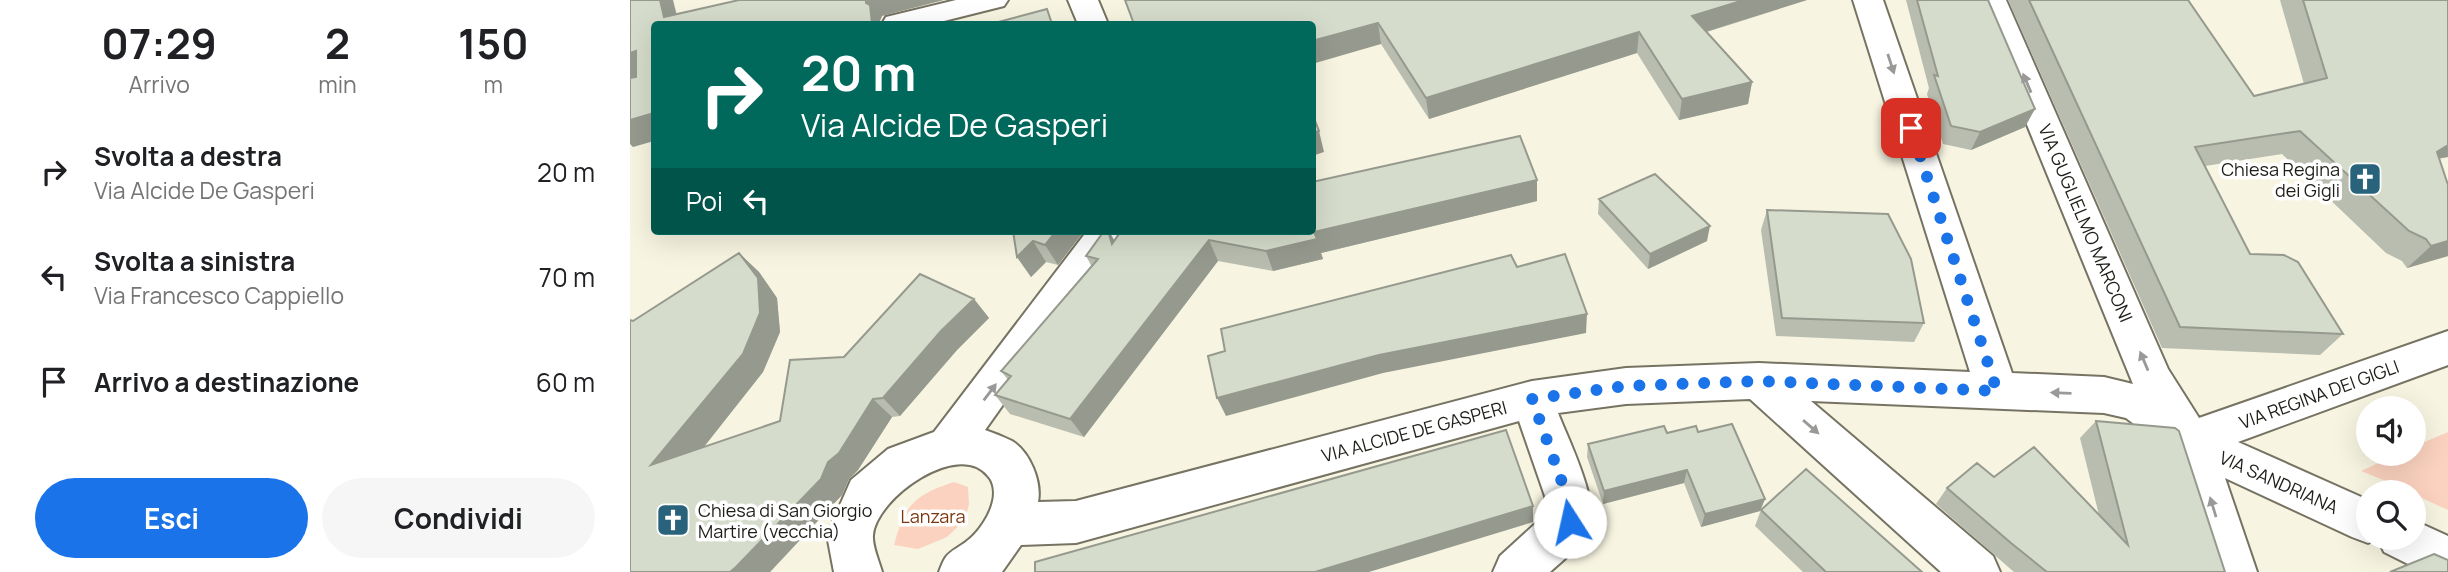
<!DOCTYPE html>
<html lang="it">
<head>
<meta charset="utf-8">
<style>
	body { margin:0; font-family:Manrope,sans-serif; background:#f6f6f6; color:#202124; height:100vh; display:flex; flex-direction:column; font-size:26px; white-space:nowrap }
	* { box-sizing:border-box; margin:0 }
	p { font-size:23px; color:#757577 }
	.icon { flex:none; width:38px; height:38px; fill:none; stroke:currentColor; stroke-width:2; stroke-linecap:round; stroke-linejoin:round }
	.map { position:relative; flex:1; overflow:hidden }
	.sheet { display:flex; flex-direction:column; background:#fff; width:630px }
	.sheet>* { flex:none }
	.top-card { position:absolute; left:21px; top:21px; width:665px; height:214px; border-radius:7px; box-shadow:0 7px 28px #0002; background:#00695c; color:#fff; overflow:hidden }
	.tools { position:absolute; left:1726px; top:396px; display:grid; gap:14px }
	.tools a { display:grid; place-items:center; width:70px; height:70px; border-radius:50%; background:#fff; box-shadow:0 7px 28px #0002; font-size:35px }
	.pin { position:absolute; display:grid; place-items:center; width:60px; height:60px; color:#fff; margin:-30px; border-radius:14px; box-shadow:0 4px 10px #0006 }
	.me { position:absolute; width:77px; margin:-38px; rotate:350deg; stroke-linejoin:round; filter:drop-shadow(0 0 5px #0008) }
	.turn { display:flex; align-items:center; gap:24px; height:147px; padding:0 35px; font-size:32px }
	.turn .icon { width:91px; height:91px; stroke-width:2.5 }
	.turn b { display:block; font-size:49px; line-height:60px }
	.then { display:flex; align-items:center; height:66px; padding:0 35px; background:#0003; gap:14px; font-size:26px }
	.eta { display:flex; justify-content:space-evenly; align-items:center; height:119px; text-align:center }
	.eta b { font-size:42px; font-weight:700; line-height:49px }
	.action { display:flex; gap:14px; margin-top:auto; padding:14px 35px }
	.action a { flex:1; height:80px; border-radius:42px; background:#1a73e8; color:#fff; font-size:28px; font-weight:700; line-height:80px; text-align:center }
	.action a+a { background:#f6f6f6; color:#202124 }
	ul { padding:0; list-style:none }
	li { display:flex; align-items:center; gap:21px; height:105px; padding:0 35px }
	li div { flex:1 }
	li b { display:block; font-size:26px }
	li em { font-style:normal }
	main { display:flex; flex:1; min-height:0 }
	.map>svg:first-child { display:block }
</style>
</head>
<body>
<main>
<section class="sheet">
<div class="eta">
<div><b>07:29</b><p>Arrivo</p></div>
<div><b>2</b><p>min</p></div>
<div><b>150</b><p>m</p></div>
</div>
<ul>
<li><svg class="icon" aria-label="right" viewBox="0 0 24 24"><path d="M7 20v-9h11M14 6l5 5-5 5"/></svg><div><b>Svolta a destra</b><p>Via Alcide De Gasperi</p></div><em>20 m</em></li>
<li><svg class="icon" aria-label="left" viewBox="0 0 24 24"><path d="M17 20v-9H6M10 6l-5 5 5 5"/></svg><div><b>Svolta a sinistra</b><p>Via Francesco Cappiello</p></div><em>70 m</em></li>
<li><svg class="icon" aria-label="arrive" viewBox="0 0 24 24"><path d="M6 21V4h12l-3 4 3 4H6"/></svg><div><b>Arrivo a destinazione</b></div><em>60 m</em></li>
</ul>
<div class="action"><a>Esci</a><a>Condividi</a></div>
</section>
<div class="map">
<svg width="1818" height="572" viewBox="0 0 1818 572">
	<rect width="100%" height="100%" fill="#f7f4e1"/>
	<!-- green -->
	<path fill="#fbd2bf" d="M 1818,432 L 1818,510 L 1783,494 L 1783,492 L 1731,471 L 1770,453 L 1783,453 L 1783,447 Z
		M 324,482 L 338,487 L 339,504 L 335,520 L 317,537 L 288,549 L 264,545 C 275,505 284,495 324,482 Z"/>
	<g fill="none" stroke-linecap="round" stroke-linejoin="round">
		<defs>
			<path id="minor" d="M 326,0 L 378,0 L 374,6 L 302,24 L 252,24 L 256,17 Z
				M 438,0 L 468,0 L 478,24 L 448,24 Z
				M 1223,0 L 1253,0 L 1382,373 L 1474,377 L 1503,384 L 1346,0 L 1376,0 L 1538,369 L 1569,418 L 1818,331 L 1818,365 L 1608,442 L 1738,500 L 1738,537 L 1783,537 L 1783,520 L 1818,536 L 1818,572 L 1794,572 L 1754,552 L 1748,539 L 1738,543 L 1722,537 L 1595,478 L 1627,572 L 1579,572 L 1542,453 L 1496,418 L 1474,413 L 1181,401 L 1363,556 L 1370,572 L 1311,572 L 1120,399 L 996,404 L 928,413 C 939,442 975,511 956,538 C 946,550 932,561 920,572 L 863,572 L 870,556 L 916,514 L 915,496 L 889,421 L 446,543 L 391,545 L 372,572 L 309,572 C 311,567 313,561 316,557 C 320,551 331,546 337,541 C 349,532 360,515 363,501 C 365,493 364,482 358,476 C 329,439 246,498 243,535 C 242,546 249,561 252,572 L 204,572 L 197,535 L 221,480 L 258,449 L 304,432 L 457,231 L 496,231 L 355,430 C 364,433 374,437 382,441 C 400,452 412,482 408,502 L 446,501 L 902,381 L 996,368 L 1129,363 L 1340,372 Z"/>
		</defs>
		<!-- minor casing -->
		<use href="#minor" stroke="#767363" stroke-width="4"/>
		<!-- minor -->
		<use href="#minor" fill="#fff" fill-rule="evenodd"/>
	</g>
	<!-- wall -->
	<path fill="#b8bdaf" d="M 1177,0 L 1077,32 L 1122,82 L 1118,104 L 1049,120 L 1007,53 L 799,119 L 751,44 L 682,24 Z
		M 1276,0 L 1358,0 L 1395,127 L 1341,150 L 1313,144 L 1297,94 L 1299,88 Z
		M 1378,0 L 1558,0 L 1624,96 L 1674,84 L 1650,0 L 1818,0 L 1818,157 L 1809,159 L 1818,256 L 1777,268 L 1772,261 L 1756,253 L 1652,154 L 1575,166 L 1620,254 L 1713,334 L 1690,355 L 1532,348 Z
		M 969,199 L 1077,241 L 1018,269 L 968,214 Z
		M 907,201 L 691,253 L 693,259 L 643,271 L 588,261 L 454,437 L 380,414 L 365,395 L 378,380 L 371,371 L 462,267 L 456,256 L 484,241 Z
		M 1137,210 L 1294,323 L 1284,342 L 1146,336 L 1131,230 Z
		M 383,231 L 454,231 L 428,265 L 416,262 L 401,277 L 387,257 Z
		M 109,253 L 129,272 L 147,298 L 150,332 L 133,372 L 74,447 L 150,421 L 214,357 L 344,299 L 359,318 L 327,350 L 270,416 L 262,417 L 228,470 L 219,479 L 212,495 L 140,572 L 3,321 Z
		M 1466,421 L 1595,572 L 1384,572 L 1306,504 L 1317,488 L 1469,515 L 1450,438 Z
		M 1068,432 L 1135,499 L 1130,511 L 1071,527 L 1054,483 L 973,504 L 957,457 L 958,444 L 1037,433 Z
		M 1131,510 L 1292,572 L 1173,572 L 1125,526 Z"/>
	<!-- shaded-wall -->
	<path fill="#969a8e" d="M 30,0 L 43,0 L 49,24 L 34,17 Z
		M 236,0 L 314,0 L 252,16 L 250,21 L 252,24 L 242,24 L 236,3 Z
		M 1114,0 L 1177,0 L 1059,37 L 1062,16 Z
		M 748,23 L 751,44 L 682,64 L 682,41 Z
		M 1009,32 L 1007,53 L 799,119 L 796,98 Z
		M 6,51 L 24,72 L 0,80 L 0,53 Z
		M 1122,82 L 1118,104 L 1049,120 L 1052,99 Z
		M 1405,109 L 1395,127 L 1341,150 L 1350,132 Z
		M 24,113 L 24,141 L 3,147 L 0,144 L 0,120 Z
		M 689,131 L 694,152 L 682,156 L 682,133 Z
		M 1818,145 L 1818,157 L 1810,158 L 1785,175 L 1807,152 Z
		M 907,180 L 907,201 L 691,253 L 693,259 L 643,271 L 636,251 L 684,232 Z
		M 1080,226 L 1077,241 L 1018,269 L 1020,254 Z
		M 426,231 L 454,231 L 428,265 L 415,245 Z
		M 478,231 L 479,231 L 488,247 L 482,244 Z
		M 579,240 L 588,261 L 454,437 L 440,419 Z
		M 403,241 L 416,262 L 401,277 L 387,257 Z
		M 1818,241 L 1818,256 L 1777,268 L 1801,246 Z
		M 109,253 L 129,272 L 147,298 L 150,332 L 133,372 L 46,482 L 21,465 Z
		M 344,299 L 359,318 L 327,350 L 270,416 L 253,398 L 311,331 Z
		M 957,314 L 956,333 L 753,373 L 596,416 L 587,398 L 749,355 Z
		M 243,399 L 262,417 L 228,470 L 219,479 L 212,495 L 140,572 L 100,572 L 198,462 Z
		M 1057,470 L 1054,483 L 973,504 L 974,491 Z
		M 1135,499 L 1130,511 L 1071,527 L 1075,514 Z
		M 903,506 L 903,522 L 739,572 L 685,572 Z"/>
	<!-- building -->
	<path fill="#d6dccb" stroke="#969a8e" stroke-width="2" d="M 0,0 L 30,0 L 34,17 L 109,0 L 236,0 L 236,3 L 240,5 L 242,24 L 24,24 L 24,113 L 0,120 L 0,78 L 6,77 L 6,51 L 0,53 Z
		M 495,0 L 1114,0 L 1062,16 L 1122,82 L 1052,99 L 1009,32 L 796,98 L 748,23 L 682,41 L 682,24 L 504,24 Z
		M 1287,0 L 1358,0 L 1405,109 L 1350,132 L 1321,126 L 1304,75 L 1308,76 Z
		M 1399,0 L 1558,0 L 1624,96 L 1697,78 L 1673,0 L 1818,0 L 1818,145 L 1807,152 L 1818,185 L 1818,241 L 1801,246 L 1796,239 L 1779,231 L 1670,131 L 1565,147 L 1620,254 L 1654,255 L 1668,262 L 1713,334 L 1550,327 Z
		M 417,9 L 422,24 L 361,24 Z
		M 682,113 L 689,131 L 682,133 Z
		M 890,136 L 907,180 L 684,232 L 687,239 L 636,251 L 579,240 L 440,419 L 365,395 L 381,376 L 371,371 L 373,369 L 468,259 L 456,256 L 474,231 L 478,231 L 482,244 L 491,231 L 682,231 L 682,182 Z
		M 1025,174 L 1080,226 L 1020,254 L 969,199 Z
		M 1137,210 L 1258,214 L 1281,259 L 1294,323 L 1152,318 Z
		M 383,231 L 426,231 L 415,245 L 403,241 L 387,257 Z
		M 109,253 L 128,278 L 130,313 L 113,354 L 21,465 L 150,421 L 160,360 L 214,357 L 290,274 L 344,299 L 311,331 L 253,398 L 243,399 L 209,453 L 198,462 L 191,479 L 106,567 L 100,572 L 0,572 L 0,320 L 3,321 Z
		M 935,254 L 957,314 L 749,355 L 587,398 L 578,356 L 595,351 L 591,329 L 881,255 L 887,267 Z
		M 1466,421 L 1545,428 L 1549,431 L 1595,572 L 1417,572 L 1381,543 L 1317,488 L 1347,463 L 1364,477 L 1404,447 L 1498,545 Z
		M 1102,424 L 1135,499 L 1075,514 L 1057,470 L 974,491 L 958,444 L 1034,426 L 1037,433 L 1066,426 L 1068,432 Z
		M 876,430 L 903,506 L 685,572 L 405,572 L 405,562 Z
		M 1176,469 L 1292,572 L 1196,572 L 1131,510 Z
		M 1804,554 L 1818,560 L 1818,572 L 1760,572 Z"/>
	<!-- one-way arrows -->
	<defs><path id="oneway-solid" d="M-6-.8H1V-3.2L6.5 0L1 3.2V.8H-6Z" transform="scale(1.75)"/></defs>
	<g fill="#9a9997">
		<use href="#oneway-solid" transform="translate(1261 64) rotate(72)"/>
		<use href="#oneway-solid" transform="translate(1397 83) rotate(-113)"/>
		<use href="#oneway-solid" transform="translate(1514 361) rotate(-113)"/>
		<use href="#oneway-solid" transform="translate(360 392) rotate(-53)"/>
		<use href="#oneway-solid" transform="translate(1431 393) rotate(-178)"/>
		<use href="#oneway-solid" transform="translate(1181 427) rotate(41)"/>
		<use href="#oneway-solid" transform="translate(1583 507) rotate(-107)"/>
	</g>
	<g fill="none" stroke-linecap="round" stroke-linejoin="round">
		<!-- route -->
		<path stroke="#1a73e8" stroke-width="12" stroke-dasharray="0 21.6" d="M 940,522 L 937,496 L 902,399 L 996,386 L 1129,381 L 1367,391 L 1281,128"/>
	</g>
	<!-- icons -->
	<defs>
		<symbol id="church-square" viewBox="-11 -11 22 22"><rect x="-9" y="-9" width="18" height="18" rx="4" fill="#28637b" stroke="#fff"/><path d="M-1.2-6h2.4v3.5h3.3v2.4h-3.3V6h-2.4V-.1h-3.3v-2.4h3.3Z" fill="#fff"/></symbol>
	</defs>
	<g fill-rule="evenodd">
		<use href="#church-square" x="1716" y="160" width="38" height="38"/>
		<use href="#church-square" x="24" y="501" width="38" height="38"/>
	</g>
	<g text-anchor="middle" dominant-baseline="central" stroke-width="7" stroke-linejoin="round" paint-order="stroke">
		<!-- poi labels -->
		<g font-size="18" fill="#1e1d17" stroke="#fff" text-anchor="end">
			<text x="1710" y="169">Chiesa Regina<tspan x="1710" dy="21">dei Gigli</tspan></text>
			<text x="68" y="510" text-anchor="start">Chiesa di San Giorgio<tspan x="68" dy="21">Martire (vecchia)</tspan></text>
		</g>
		<!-- street labels -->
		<g font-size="18" fill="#1e1d17" stroke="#fff">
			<text transform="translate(1456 223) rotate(67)">VIA GUGLIELMO MARCONI</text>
			<text transform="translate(1689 394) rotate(-20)">VIA REGINA DEI GIGLI</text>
			<text transform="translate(784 431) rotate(-15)">VIA ALCIDE DE GASPERI</text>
			<text transform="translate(1649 482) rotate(24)">VIA SANDRIANA</text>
		</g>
		<!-- park labels -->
		<g font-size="18" fill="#7b3710" stroke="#fff">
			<text x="303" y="516">Lanzara</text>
		</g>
	</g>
</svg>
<div class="tools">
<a><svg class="icon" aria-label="sound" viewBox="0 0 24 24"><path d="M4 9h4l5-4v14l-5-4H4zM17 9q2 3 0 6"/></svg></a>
<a><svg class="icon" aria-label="search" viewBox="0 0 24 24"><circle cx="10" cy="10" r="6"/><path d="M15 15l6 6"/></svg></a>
</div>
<div class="pin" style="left:1281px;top:128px;background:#d93025"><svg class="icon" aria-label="arrive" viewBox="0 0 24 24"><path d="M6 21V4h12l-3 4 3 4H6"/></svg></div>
<svg class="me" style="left:940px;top:522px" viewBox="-20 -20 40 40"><circle r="19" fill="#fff"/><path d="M0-13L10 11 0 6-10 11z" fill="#1a73e8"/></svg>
<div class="top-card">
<div class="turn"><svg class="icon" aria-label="right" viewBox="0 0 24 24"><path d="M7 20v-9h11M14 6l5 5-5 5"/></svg><div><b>20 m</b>Via Alcide De Gasperi</div></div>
<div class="then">Poi<svg class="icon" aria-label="left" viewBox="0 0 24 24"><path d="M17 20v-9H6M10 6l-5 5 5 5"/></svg></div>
</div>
</div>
</main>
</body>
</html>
